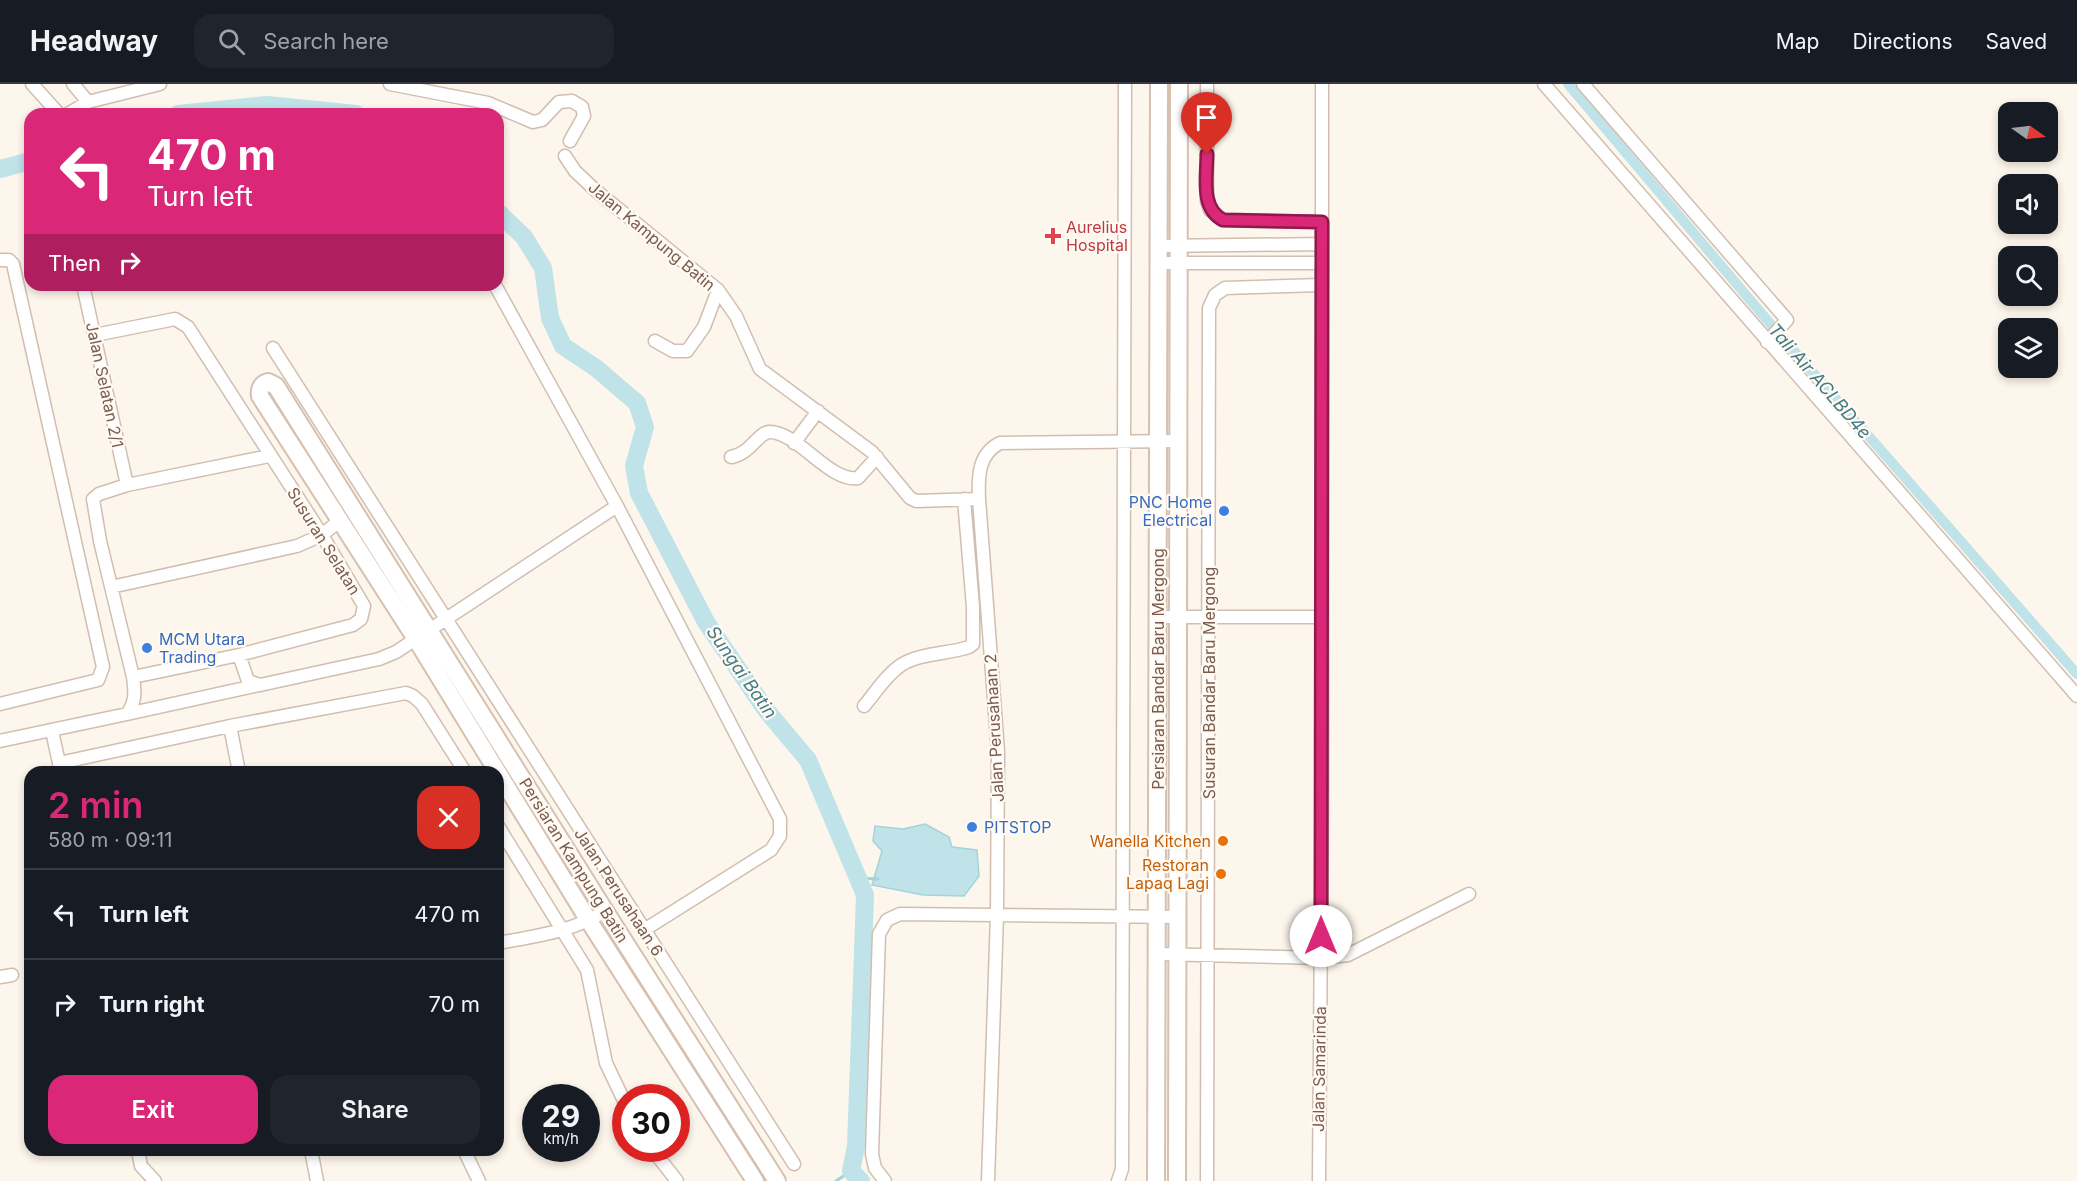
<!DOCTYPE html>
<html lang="en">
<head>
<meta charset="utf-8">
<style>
	body { margin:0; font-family:Inter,sans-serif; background:#20242c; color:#f1f3f6; height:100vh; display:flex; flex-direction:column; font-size:22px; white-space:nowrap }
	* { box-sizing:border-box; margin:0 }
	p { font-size:20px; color:#9ea1a6 }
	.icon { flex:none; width:33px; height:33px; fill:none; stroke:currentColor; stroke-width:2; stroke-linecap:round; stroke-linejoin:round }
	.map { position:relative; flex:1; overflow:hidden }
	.panel { position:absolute; left:24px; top:682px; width:480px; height:390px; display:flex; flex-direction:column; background:#171b24; border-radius:18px; box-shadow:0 3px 9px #0003 }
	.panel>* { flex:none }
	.guide { position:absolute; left:24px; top:24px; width:480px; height:183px; border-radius:18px; box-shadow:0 3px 9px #0003; background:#db2777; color:#fff; overflow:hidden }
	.needle { width:39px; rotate:104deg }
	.buttons { position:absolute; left:1998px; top:18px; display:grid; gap:12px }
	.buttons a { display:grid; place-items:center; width:60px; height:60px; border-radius:12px; background:#171b24; box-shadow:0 3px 9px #0003; font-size:30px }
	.speed { position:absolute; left:522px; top:1000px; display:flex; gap:12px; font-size:30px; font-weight:700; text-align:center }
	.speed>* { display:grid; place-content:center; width:78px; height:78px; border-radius:50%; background:#171b24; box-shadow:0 3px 9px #0003; line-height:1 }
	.speed small { font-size:15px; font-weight:400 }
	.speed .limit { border:9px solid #d22; background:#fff; color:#111 }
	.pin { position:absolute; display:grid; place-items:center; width:51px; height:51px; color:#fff; margin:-62px -26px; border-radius:50% 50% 50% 0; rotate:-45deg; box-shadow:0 0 6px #0007 }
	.pin .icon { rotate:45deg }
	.me { position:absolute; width:66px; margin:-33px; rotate:0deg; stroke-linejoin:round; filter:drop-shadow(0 0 4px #0008) }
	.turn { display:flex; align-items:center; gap:21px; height:126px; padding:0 24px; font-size:27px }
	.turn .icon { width:78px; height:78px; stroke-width:2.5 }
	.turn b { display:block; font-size:42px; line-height:51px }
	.then { display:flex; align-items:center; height:57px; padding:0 24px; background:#0003; gap:12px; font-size:22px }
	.round { display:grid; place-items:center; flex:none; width:63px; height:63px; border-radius:18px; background:#20242c }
	.summary { display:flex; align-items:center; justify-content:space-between; height:102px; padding:0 24px }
	h1 { font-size:36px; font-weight:600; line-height:45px; color:#db2777 }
	.primary-button { display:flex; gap:12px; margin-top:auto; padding:12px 24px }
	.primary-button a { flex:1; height:69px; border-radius:18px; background:#db2777; color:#fff; font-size:24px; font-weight:600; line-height:69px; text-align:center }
	.primary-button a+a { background:#20242c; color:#f1f3f6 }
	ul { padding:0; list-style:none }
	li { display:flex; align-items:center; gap:18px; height:90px; padding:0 24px; border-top:2px solid #363941 }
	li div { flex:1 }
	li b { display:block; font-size:22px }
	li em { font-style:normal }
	header { display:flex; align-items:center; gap:36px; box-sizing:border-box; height:84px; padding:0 30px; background:#171b24; border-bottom:2px solid #363941 }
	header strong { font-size:28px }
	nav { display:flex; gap:33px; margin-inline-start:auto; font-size:21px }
	.search { width:420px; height:54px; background:#20242c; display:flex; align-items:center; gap:15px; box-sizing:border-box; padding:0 21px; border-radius:18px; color:#9ea1a6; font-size:22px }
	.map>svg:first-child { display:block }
</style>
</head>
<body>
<header>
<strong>Headway</strong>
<div class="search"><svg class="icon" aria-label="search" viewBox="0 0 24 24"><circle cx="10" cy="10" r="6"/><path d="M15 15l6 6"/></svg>Search here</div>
<nav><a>Map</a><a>Directions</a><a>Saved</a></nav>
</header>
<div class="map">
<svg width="2077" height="1097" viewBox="0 0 2077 1097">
	<rect width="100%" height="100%" fill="#fdf6ec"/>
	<!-- water -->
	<path fill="#bfe3e8" stroke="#a5d3da" stroke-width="1.5" d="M 925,740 L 949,753 L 952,763 L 977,766 L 979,792 L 964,812 L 923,811 L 872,801 L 882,767 L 873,757 L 875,742 L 903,745 Z"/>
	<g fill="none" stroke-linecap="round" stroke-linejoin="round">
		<!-- stream -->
		<path stroke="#a5d3da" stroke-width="3" d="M 858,794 L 878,795
			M 836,1097 L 851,1087"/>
		<!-- canal -->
		<path stroke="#bfe3e8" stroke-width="10" d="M 1568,0 L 1767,236 L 2077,590"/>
		<!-- river -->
		<path stroke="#bfe3e8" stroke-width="18" d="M 178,30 L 267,21 L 356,30
			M 0,85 L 30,77
			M 498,128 L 524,153 L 543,184 L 550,234 L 563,262 L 596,284 L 637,319 L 645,343 L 634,382 L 639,409 L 706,538 L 766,626 L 808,676 L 865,811 L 856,1062 L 851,1087 L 861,1097"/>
		<defs>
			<path id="street" d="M 32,0 L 59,30
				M 73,0 L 88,18
				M 390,0 L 488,19 L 533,38 L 542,36 L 559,18 L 572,17 L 582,23 L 584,32 L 570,57
				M 1207,0 L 1207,117 L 1210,126 L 1223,136 L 1322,138
				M 1544,0 L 2077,612
				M 1583,0 L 1787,236 L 1767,258
				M 68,30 L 88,18 L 160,0
				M 565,72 L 575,87 L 594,105 L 718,206 L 736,232 L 760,285 L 872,368 L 910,414 L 916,417 L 979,415
				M 1158,162 L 1322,160
				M 0,176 L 9,176 L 13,180 L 103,583 L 98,596 L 0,620
				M 1158,179 L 1322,179
				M 83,201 L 127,401
				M 495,201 L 617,422 L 780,735 L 780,752 L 771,766 L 644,846
				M 95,251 L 175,235 L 188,243 L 322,451 L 364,522 L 361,535 L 353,541 L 239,571 L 133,593
				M 655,257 L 673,267 L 687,267 L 704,243 L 718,206
				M 273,264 L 794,1080
				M 794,359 L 818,327
				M 731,373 C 750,370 758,349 769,348 C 797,347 830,399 858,394 L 877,373
				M 111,503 L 297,462 L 322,451 L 339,437
				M 1158,533 L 1321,533
				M 239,571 L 248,597 L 260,601 L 379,575 L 396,568 L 617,422
				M 864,622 C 876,608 885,592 901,581 C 920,569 948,570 969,563 L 973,560 L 973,523 L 964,415
				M 127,630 L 259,601
				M 230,642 L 239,688
				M 52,647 L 61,688
				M 0,657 L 127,630 C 136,618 135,608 133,593 L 100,457 L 93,415 L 99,410 L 127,401 L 269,372
				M 59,679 L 230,642 L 406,609 L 413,612 L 422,620 L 465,688
				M 498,742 L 587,886 L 606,979 L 626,1021
				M 498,859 C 535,852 572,848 605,827
				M 1158,870 L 1321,874 L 1348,871 L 1469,810
				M 0,893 L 12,891
				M 652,1065 L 677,1097
				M 138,1066 L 141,1082 L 155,1097
				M 311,1066 L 317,1097
				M 464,1066 L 479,1097
				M 885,1097 L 875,1084 L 872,1070 L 879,850 L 887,836 L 900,830 L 1179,833
				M 988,1097 L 997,831 L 998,668 L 979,415 C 978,393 978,370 1000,359 L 1178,357
				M 1118,1097 L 1122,1085 L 1125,0
				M 1207,1097 L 1209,224 L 1215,211 L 1225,204 L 1321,201
				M 1319,1097 L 1322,703 L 1322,0"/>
			<path id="secondary" d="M 755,1097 L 589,837 L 416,555 L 260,312 C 259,305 261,300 268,298 L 276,302 L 605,827 L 777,1097
				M 1156,1097 L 1159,0
				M 1177,1097 L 1179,0"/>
		</defs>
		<!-- street casing -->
		<use href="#street" stroke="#d1beb0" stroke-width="15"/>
		<!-- secondary casing -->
		<use href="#secondary" stroke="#d6c0b0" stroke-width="20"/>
		<!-- street -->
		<use href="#street" stroke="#fff" stroke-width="12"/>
		<!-- secondary -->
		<use href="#secondary" stroke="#fff" stroke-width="16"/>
	</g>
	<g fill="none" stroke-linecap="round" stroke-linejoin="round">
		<defs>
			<path id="route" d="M 1207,70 C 1207,93 1200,124 1223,136 L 1322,138 L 1321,852"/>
		</defs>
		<!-- route casing -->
		<use href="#route" stroke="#8e194d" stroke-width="15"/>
		<!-- route -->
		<use href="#route" stroke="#db2777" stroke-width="10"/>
	</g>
	<!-- markers -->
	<path fill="#e0444e" stroke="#fffaf3" stroke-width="2" d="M1050 143h6v6h6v6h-6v6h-6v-6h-6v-6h6z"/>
	<g fill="#3f7fe0" stroke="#fffaf3" stroke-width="2">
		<circle cx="1224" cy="427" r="6"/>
		<circle cx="147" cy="564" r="6"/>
		<circle cx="972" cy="743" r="6"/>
	</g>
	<g fill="#e8710a" stroke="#fffaf3" stroke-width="2">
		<circle cx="1223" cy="757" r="6"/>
		<circle cx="1221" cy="790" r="6"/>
	</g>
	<g text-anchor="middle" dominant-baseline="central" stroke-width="4.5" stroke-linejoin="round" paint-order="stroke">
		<!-- health labels -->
		<g font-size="16" fill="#be3a42" stroke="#fffaf3" text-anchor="start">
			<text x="1066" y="143">Aurelius<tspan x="1066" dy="18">Hospital</tspan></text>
		</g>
		<!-- street labels -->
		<g font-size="16" fill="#7a5c4d" stroke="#fffaf3">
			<text transform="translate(652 152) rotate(40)">Jalan Kampung Batin</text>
			<text transform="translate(105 301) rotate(78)">Jalan Selatan 2/1</text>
			<text transform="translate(324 457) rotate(58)">Susuran Selatan</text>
			<text transform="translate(1158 585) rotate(-90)">Persiaran Bandar Baru Mergong</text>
			<text transform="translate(1209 599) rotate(-90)">Susuran Bandar Baru Mergong</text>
			<text transform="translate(994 644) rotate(-93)">Jalan Perusahaan 2</text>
			<text transform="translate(574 776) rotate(58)">Persiaran Kampung Batin</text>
			<text transform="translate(619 808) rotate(57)">Jalan Perusahaan 6</text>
			<text transform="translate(1319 985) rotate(-89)">Jalan Samarinda</text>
		</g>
		<!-- shop labels -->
		<g font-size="16" fill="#366cbe" stroke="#fffaf3" text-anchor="start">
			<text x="1212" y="418" text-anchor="end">PNC Home<tspan x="1212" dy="18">Electrical</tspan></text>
			<text x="159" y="555">MCM Utara<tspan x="159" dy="18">Trading</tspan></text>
			<text x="984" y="743">PITSTOP</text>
		</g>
		<!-- food labels -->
		<g font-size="16" fill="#c56008" stroke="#fffaf3" text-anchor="end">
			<text x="1211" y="757">Wanella Kitchen</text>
			<text x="1209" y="781">Restoran<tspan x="1209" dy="18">Lapaq Lagi</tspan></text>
		</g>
		<!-- water labels -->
		<g font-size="18" font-style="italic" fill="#437c86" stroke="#fffaf3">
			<text transform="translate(1820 297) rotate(49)">Tali Air ACLBD4e</text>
			<text transform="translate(742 588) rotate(55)">Sungai Batin</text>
		</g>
	</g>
</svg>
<div class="buttons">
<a><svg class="needle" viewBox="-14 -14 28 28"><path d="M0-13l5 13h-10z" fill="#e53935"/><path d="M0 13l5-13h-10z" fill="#9ea1a6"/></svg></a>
<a><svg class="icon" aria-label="sound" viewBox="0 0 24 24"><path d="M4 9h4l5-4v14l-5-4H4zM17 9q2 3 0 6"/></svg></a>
<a><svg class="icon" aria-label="search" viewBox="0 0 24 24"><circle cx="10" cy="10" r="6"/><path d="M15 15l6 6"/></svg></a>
<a><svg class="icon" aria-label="layers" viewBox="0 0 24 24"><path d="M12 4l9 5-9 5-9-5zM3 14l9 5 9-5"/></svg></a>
</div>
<div class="speed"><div>29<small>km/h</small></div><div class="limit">30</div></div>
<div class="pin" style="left:1207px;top:70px;background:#d93025"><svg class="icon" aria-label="arrive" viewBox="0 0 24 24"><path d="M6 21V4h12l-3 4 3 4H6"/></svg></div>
<svg class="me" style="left:1321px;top:852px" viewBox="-20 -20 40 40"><circle r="19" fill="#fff"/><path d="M0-13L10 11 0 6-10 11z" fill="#db2777"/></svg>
<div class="guide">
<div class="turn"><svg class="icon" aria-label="left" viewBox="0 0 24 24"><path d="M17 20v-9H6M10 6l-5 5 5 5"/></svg><div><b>470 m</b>Turn left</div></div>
<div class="then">Then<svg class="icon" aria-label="right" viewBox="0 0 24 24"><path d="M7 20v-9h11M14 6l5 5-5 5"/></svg></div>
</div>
<section class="panel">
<div class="summary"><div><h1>2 min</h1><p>580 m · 09:11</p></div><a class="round" style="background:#d93025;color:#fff"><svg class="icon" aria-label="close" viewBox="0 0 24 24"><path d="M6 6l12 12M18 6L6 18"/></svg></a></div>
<ul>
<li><svg class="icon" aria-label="left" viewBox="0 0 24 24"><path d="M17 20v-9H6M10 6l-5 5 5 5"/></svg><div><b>Turn left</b></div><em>470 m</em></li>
<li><svg class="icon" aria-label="right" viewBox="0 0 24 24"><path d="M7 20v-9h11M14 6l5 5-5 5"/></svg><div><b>Turn right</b></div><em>70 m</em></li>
</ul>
<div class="primary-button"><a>Exit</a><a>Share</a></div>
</section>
</div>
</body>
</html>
